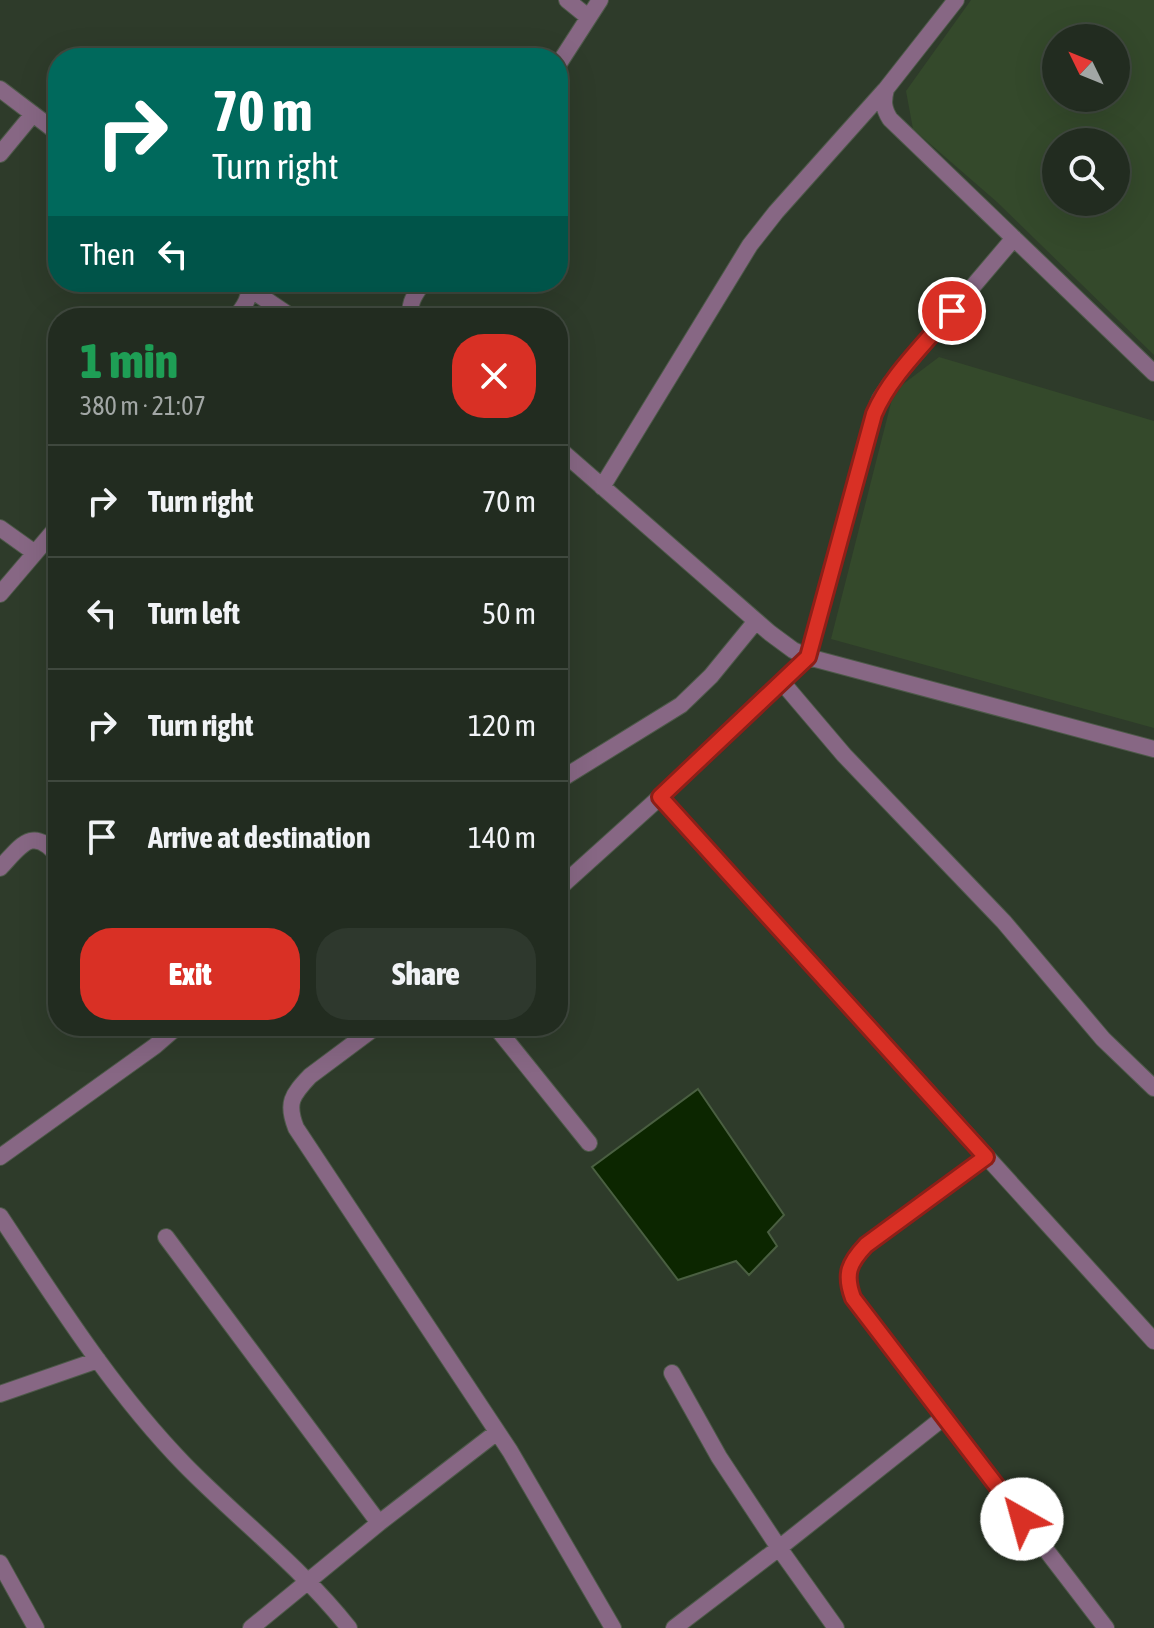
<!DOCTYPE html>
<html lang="en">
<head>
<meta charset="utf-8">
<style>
	body { margin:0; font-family:"Asap Condensed",sans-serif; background:#2e382d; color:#f1f3f6; height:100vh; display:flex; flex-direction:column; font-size:30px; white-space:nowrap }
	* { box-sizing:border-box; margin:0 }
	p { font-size:26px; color:#a2a7a5 }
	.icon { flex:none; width:44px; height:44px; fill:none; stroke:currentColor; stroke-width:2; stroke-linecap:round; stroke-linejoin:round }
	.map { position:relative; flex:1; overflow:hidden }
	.side { position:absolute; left:48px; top:308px; width:520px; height:728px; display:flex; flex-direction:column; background:#222c20; border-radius:32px; box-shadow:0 8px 32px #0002,0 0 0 2px #3f483e }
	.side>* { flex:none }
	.top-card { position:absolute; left:48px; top:48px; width:520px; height:244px; border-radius:32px; box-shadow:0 8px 32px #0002,0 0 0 2px #3f483e; background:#00695c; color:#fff; overflow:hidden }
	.needle { width:52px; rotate:313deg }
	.tools { position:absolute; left:1042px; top:24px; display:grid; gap:16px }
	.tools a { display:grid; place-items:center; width:88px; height:88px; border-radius:50%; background:#222c20; box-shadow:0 8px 32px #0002,0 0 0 2px #3f483e; font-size:40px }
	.pin { position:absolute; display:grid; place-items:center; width:68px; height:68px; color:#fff; margin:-34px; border:4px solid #fff; border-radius:50%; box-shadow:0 2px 8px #0007 }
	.me { position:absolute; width:88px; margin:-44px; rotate:322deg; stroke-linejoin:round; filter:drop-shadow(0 0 6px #0008) }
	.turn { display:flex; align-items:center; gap:28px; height:168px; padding:0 32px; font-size:36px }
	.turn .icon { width:104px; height:104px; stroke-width:2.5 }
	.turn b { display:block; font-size:56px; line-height:68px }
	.then { display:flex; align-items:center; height:76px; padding:0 32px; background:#0003; gap:16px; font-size:30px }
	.round { display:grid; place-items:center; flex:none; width:84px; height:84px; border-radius:32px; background:#2e382d }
	.summary { display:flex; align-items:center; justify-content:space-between; height:136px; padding:0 32px }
	h1 { font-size:48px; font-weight:800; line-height:60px; color:#1e9e55 }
	.button { display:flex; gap:16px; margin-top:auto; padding:16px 32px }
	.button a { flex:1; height:92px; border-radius:32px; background:#d93025; color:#fff; font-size:32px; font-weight:800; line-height:92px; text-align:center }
	.button a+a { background:#2e382d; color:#f1f3f6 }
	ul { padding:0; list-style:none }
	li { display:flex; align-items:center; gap:24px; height:112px; padding:0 32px; border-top:2px solid #3f483e }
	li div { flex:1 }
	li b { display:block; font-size:30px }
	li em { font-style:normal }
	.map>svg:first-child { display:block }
</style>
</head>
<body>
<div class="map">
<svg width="1154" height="1628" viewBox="0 0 1154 1628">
	<rect width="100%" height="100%" fill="#2e3b2a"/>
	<!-- green -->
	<path fill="#34492b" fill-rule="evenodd" d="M 971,0 L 1154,0 L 1154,355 L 997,202 L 913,129 L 906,91 ZM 1056,38 L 1116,38 L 1116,98 L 1056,98 ZM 1056,142 L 1116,142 L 1116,202 L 1056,202 Z
		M 939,357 L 1154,421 L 1154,728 L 831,639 L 894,391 Z"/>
	<!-- water -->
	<path fill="#0c2600" stroke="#4a5f41" stroke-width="2" d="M 698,1089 L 784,1215 L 768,1232 L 777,1246 L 749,1275 L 736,1261 L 678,1280 L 592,1167 Z"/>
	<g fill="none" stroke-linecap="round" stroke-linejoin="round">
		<defs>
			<path id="street" d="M 567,0 L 588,17
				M 956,0 L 886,89 C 883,101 883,108 890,119 L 1154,373
				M 558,65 L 600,0
				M 0,89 L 58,133
				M 0,154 L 33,114
				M 250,289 L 293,318
				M 235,318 C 244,307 252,296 248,282
				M 412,318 C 407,303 416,294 423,282
				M 558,448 L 770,633 L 793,650 L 808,657 L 1154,749
				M 602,487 L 750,245 L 776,212 L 885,90
				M 0,528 L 35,553
				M 0,594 L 58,526
				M 782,682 L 844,755 L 1004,922 L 1103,1039 L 1154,1088
				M 558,781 L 681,705 L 711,676 L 756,621
				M 660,797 L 1154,1341
				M 0,868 C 21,846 32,825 58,856
				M 558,889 L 660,797 L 808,657 L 874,414 L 880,399 L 890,384 L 1014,238
				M 377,1026 L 310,1076 C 292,1095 286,1103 296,1128 L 510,1451 L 613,1628
				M 495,1026 L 589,1143
				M 0,1157 L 155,1046 L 178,1026
				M 986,1157 L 866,1245 C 849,1263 844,1274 853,1298 L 1106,1628
				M 0,1216 C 57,1302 113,1391 185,1465 C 239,1520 301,1567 349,1628
				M 166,1237 L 379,1523
				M 672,1373 L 719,1457 L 779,1548 L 836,1628
				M 0,1394 L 98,1360
				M 0,1563 L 36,1628
				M 251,1628 L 379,1523 L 497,1432
				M 674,1628 L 779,1548 L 943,1418"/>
		</defs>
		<!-- street casing -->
		<use href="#street" stroke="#4d5949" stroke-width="18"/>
		<!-- street -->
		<use href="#street" stroke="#876784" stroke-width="16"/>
	</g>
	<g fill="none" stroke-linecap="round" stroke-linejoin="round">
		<defs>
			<path id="route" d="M 952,311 C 926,343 890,376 874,414 L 808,657 L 660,797 L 986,1157 L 866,1245 C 849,1263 844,1274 853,1298 L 1022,1519"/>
		</defs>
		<!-- route casing -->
		<use href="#route" stroke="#8d1f18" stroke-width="20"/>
		<!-- route -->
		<use href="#route" stroke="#d93025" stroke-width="14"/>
	</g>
</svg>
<div class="tools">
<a><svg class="needle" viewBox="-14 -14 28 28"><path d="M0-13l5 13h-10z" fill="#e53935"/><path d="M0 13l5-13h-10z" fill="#a2a7a5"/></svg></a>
<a><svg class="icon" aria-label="search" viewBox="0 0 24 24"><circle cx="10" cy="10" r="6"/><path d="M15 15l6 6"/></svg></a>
</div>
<div class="pin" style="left:952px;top:311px;background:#d93025"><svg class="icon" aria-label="arrive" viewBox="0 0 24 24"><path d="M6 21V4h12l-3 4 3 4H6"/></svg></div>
<svg class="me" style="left:1022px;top:1519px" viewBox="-20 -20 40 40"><circle r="19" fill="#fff"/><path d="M0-13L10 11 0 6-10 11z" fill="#d93025"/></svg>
<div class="top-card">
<div class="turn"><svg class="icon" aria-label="right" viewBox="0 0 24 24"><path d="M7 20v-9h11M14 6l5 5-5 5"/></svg><div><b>70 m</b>Turn right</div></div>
<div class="then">Then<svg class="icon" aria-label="left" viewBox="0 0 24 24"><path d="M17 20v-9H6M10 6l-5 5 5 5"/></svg></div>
</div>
<section class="side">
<div class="summary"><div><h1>1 min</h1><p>380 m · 21:07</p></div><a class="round" style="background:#d93025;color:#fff"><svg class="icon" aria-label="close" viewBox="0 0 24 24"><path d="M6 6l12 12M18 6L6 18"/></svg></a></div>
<ul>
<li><svg class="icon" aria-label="right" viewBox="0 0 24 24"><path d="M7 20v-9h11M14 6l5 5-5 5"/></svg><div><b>Turn right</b></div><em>70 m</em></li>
<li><svg class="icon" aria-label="left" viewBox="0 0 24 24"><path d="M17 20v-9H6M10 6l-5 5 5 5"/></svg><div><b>Turn left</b></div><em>50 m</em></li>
<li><svg class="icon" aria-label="right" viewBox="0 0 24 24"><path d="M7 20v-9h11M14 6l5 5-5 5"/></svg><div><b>Turn right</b></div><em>120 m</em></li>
<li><svg class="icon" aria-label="arrive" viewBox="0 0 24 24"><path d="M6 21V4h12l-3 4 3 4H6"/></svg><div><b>Arrive at destination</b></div><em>140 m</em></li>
</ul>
<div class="button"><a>Exit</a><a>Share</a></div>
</section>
</div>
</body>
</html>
